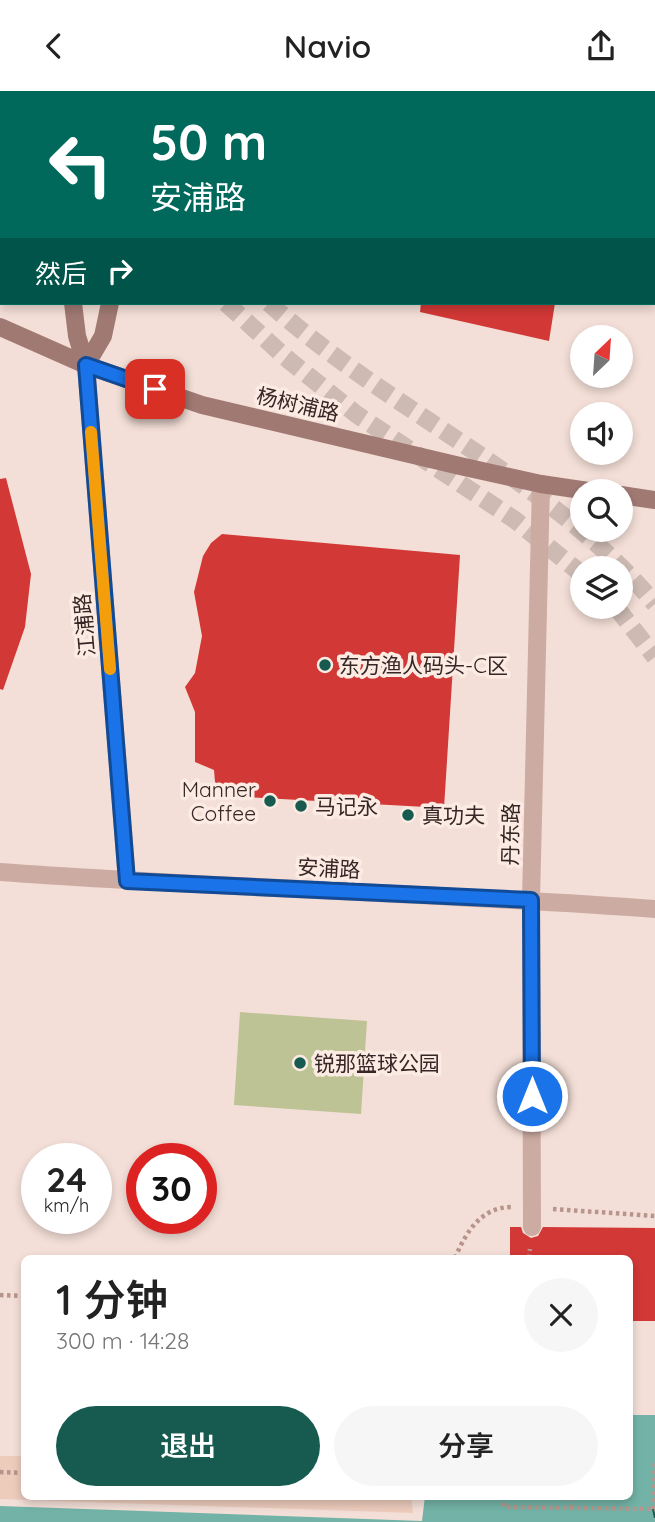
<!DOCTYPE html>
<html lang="zh">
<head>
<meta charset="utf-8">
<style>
	body { margin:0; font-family:Quicksand,"Noto Sans SC",sans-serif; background:#f6f6f6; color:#222; height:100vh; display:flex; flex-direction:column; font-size:26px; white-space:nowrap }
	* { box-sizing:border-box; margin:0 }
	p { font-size:23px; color:#767676 }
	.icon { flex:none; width:38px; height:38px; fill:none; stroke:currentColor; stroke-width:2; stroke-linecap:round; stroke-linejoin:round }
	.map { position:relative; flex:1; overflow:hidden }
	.details { position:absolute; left:21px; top:1164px; width:612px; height:245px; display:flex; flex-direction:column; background:#fff; border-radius:10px; box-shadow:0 4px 10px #0003 }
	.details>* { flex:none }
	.banner { position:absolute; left:0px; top:0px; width:656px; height:214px; box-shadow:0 4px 10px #0003; background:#00695c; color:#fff; overflow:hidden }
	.needle { width:46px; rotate:25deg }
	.controls { position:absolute; left:570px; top:234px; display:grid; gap:14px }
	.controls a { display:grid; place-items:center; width:63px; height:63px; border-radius:50%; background:#fff; box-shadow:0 4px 10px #0003; font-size:35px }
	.speed { position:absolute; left:21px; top:1052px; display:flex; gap:14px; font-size:35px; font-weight:700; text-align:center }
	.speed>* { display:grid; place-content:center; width:91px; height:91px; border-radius:50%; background:#fff; box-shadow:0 4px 10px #0003; line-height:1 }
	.speed small { font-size:18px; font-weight:400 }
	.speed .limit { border:10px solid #d22; background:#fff; color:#111 }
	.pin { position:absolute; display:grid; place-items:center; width:60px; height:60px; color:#fff; margin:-30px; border-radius:14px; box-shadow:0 4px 10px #0006 }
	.me { position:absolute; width:77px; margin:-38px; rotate:0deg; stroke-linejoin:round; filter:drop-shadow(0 0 5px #0008) }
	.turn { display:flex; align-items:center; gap:24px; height:147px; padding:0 35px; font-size:32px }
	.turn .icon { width:91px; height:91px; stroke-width:2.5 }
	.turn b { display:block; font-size:49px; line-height:60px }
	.then { display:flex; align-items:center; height:66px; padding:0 35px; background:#0003; gap:14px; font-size:26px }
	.round { display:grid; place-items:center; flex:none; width:74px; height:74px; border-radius:37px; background:#f6f6f6 }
	.overview { display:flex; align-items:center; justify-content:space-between; height:119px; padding:0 35px }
	h1 { font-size:42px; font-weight:600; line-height:52px }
	.primary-button { display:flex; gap:14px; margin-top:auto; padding:14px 35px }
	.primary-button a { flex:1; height:80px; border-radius:42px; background:#175b50; color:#fff; font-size:28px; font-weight:600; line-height:80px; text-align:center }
	.primary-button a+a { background:#f6f6f6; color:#222 }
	header { display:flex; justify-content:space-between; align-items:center; height:91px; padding:0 35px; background:#fff; font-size:32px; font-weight:600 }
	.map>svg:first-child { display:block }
</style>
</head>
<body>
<header><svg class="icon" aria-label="back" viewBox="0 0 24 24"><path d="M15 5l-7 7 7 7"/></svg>Navio<svg class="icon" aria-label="share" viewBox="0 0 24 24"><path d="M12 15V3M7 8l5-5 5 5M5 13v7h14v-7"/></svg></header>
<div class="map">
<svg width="655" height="1431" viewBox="0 0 655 1431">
	<rect width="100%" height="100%" fill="#f3dfd7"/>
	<!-- green -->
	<path fill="#bec395" d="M 240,921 L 367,930 L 361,1023 L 234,1014 Z"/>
	<!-- plaza -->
	<path fill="#edccbc" d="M 0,1365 L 24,1365 L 24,1405 L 411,1405 L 413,1422 L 0,1408 Z"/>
	<!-- water -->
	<path fill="#73b3a7" d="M 630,1324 L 655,1324 L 655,1431 L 0,1431 L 0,1415 L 422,1430 L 425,1405 L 630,1405 Z"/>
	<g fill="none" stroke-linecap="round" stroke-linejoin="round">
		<!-- ferry -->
		<path stroke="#175b50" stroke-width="2" stroke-dasharray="9 7" stroke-linecap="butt" d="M 653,1418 L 655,1427"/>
	</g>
	<!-- building -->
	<path fill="#d23836" d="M 421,212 L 555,212 L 549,250 L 420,221 Z
		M 6,387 L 31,483 L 25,536 L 3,599 L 0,598 L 0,388 Z
		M 222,443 L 460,464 L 444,717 L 228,705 L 215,691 L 214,679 L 195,671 L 195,621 L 185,596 L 195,582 L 202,545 L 194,501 L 203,465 L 211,452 Z
		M 510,1136 L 521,1136 L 523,1142 L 531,1147 L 538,1145 L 543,1136 L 655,1137 L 655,1230 L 630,1230 L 630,1167 L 510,1167 Z"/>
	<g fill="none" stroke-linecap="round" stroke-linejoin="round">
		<!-- secondary-tunnel -->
		<path stroke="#cdbab3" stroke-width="18" stroke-dasharray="18 9" stroke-linecap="butt" d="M 87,0 L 88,2
			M 119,0 L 120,2
			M 226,212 L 285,266 L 356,323 L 515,429 L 583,484
			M 269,212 C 390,321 550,387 655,513
			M 616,516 L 655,566"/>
		<!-- path -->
		<path stroke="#b8958c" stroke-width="4.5" stroke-dasharray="3.5 3.5" stroke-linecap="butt" d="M 553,1118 L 655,1125
			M 455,1167 C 466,1141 481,1116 512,1116
			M 529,1167 L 530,1158
			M 0,1204 L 24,1205
			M 0,1381 L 24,1382
			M 505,1405 L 504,1416 L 655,1418
			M 571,1417 L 572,1405
			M 653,1418 L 655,1372"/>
		<!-- street -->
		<path stroke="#ccaba2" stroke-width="18" d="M 86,274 L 127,790
			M 0,781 C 218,797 437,802 655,818
			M 532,1136 L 531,809 L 541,393"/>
		<!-- secondary -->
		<path stroke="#a07973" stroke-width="18" d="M 55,0 L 55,2
			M 98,0 L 99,2
			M 73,212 L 77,245 L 86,274
			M 0,236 L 86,274 L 202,314 L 460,375 L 541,393 L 595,401
			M 86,274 L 103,245 L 110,212
			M 621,404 L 655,409"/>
	</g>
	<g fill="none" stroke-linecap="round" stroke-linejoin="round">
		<defs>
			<path id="route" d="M 155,298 L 86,274 L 127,790 L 531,809 L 532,1005"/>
		</defs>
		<!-- route casing -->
		<use href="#route" stroke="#114b97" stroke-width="18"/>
		<!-- route -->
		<use href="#route" stroke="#1a73e8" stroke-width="12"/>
		<!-- slow -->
		<path stroke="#f59e0b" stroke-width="12" d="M 91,341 L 110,578"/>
	</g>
	<!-- markers -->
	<g fill="#175b50" stroke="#fbebe3" stroke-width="2.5">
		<circle cx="325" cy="574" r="7"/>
		<circle cx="270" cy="710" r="7"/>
		<circle cx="301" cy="715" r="7"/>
		<circle cx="408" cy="724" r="7"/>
		<circle cx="300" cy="972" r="7"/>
	</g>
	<g text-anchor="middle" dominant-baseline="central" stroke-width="7" stroke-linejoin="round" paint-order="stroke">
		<!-- street labels -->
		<g font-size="21" fill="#362625" stroke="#fbebe3">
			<text transform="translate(298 313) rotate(13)">杨树浦路</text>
			<text transform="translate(84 534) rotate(-95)">江浦路</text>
			<text transform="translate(510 743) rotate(-89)">丹东路</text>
			<text transform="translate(329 777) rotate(3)">安浦路</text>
		</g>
		<!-- poi labels -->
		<g font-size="21" fill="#362625" stroke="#fbebe3" text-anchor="start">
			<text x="339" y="574">东方渔人码头-C区</text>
			<text x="256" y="698" text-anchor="end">Manner<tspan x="256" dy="24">Coffee</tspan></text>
			<text x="315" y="715">马记永</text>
			<text x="422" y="724">真功夫</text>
			<text x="314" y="972">锐那篮球公园</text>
		</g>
	</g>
</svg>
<div class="controls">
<a><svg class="needle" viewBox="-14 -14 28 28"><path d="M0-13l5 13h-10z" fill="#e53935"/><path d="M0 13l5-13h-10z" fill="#767676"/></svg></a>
<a><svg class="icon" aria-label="sound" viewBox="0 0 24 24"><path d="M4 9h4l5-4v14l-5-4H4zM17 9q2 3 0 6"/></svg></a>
<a><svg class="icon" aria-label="search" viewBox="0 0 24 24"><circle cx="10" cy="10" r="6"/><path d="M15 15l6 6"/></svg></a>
<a><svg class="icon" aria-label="layers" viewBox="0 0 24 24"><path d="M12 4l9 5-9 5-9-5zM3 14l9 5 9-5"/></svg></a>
</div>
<div class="speed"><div>24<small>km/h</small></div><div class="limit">30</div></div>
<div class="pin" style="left:155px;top:298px;background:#d93025"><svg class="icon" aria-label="arrive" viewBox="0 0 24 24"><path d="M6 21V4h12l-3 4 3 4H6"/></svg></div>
<svg class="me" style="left:532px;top:1005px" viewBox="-20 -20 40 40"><circle r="17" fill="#1a73e8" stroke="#fff" stroke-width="3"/><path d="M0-11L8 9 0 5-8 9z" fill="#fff"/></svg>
<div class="banner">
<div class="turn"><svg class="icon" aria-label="left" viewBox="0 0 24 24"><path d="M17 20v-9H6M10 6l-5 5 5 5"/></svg><div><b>50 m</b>安浦路</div></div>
<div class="then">然后<svg class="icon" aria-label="right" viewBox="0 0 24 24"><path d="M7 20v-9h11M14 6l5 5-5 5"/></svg></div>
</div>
<section class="details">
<div class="overview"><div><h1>1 分钟</h1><p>300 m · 14:28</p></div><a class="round"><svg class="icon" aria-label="close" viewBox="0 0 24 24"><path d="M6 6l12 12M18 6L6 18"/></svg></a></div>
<div class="primary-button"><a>退出</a><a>分享</a></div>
</section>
</div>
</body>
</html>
